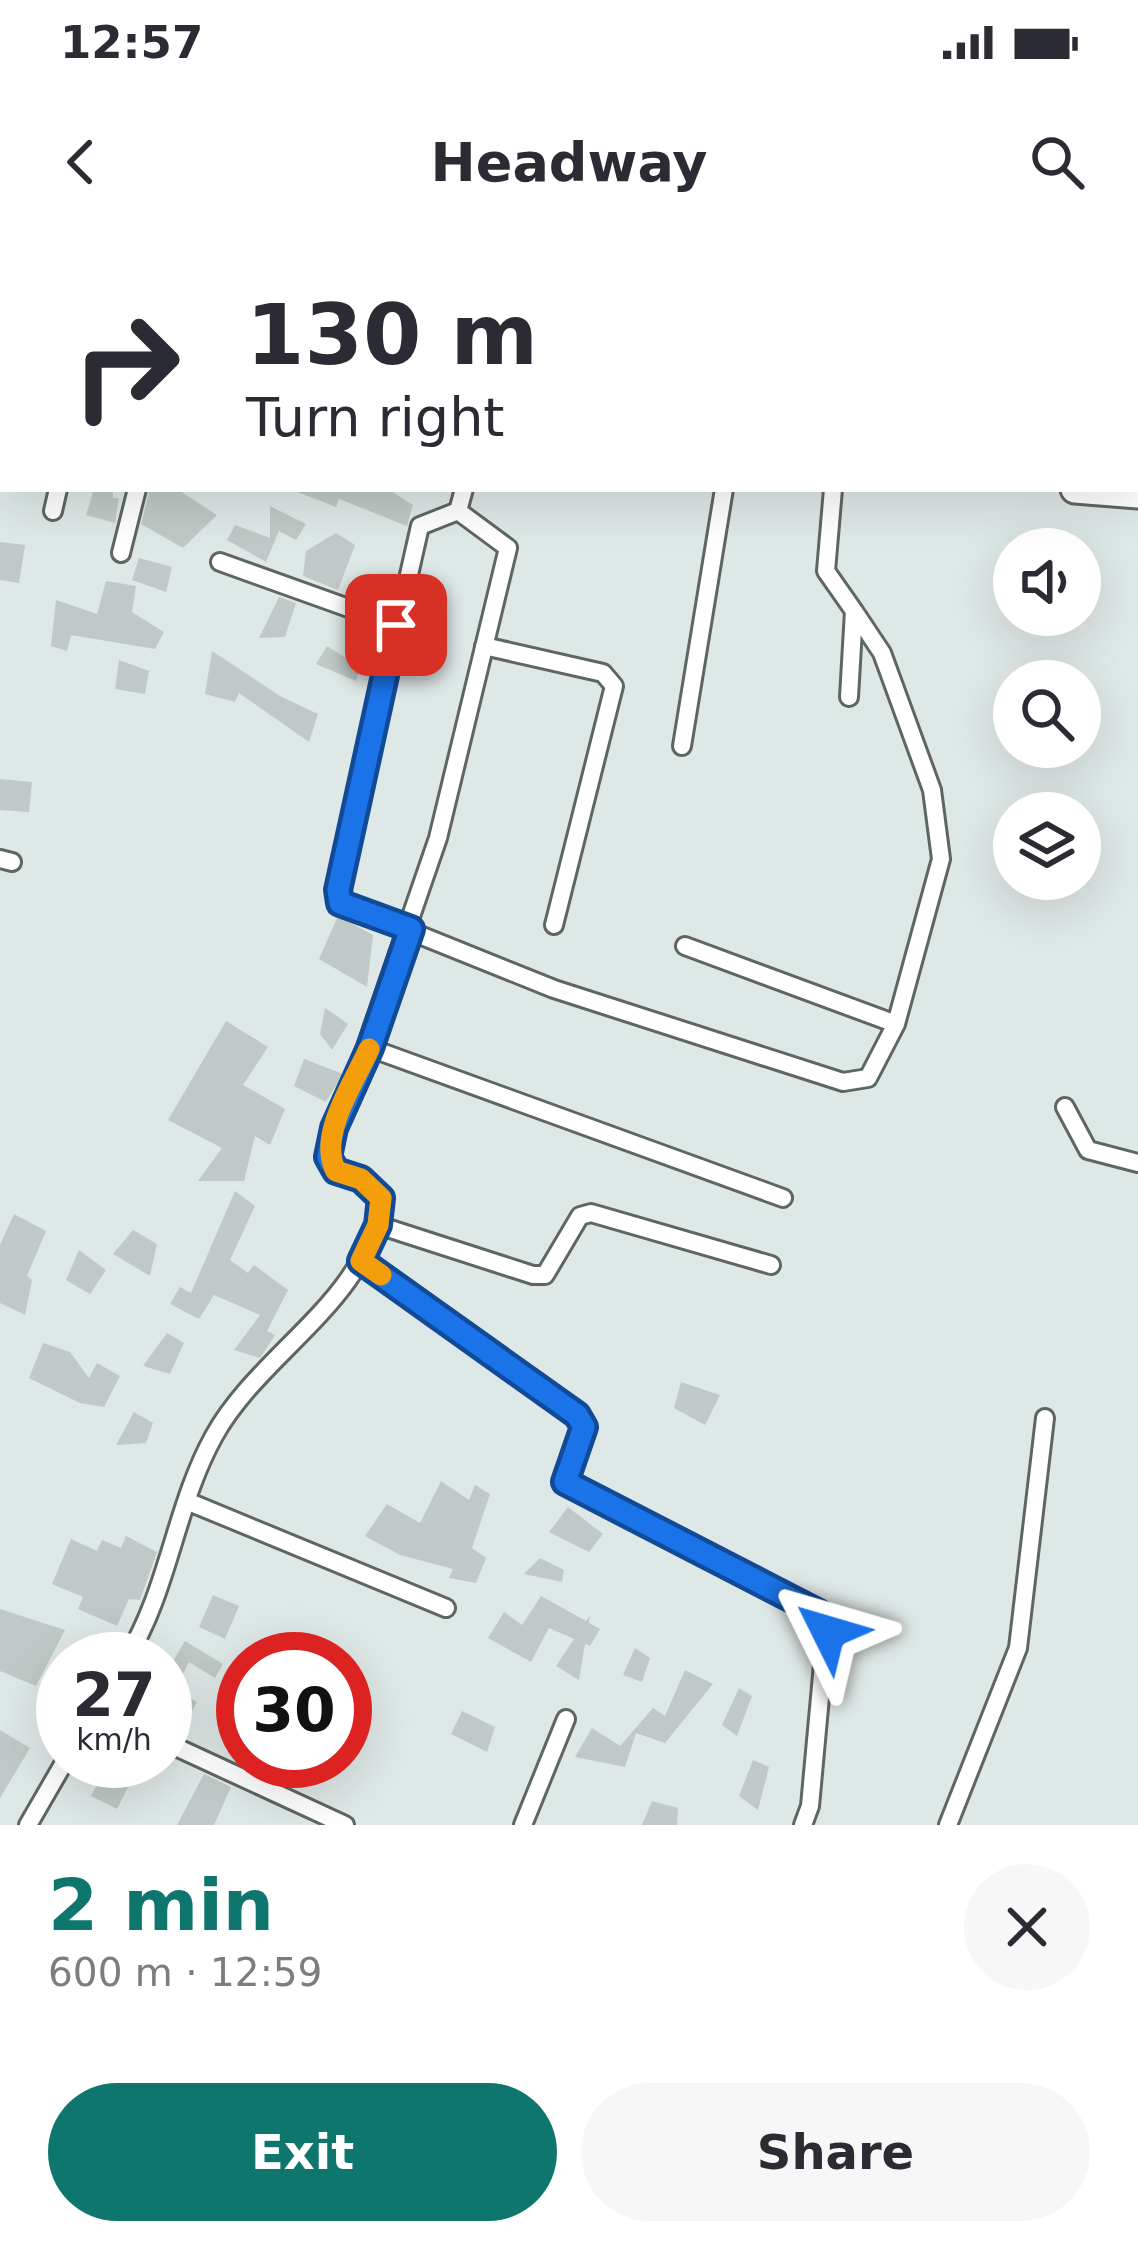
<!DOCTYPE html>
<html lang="en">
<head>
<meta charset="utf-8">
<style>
	body { margin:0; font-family:"DejaVu Sans",sans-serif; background:#f7f7f7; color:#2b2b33; height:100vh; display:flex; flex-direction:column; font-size:45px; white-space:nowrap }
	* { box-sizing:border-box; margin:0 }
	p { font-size:39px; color:#7c7c81 }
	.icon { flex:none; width:66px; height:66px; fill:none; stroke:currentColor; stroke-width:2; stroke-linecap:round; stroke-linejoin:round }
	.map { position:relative; height:1585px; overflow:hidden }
	.side { display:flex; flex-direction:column; background:#fff; flex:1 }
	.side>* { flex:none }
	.banner { position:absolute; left:0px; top:0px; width:1140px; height:252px; box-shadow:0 12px 48px #0002; background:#fff; color:#2b2b33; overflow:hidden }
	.tools { position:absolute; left:993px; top:288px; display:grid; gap:24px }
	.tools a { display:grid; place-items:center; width:108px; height:108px; border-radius:50%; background:#fff; box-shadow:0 12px 48px #0002; font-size:60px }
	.speed { position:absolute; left:36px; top:1392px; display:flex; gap:24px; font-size:60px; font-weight:700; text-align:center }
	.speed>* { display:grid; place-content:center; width:156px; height:156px; border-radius:50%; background:#fff; box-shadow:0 12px 48px #0002; line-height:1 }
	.speed small { font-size:30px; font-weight:400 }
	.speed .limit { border:18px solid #d22; background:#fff; color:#111 }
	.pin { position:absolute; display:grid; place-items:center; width:102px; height:102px; color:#fff; margin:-51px; border-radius:24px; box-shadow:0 6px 18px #0006 }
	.me { position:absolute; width:132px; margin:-66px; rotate:310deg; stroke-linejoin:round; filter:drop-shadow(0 0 9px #0008) }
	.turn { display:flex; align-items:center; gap:42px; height:252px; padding:0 48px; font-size:54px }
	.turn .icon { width:156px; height:156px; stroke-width:2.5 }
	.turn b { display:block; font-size:84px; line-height:102px }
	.round { display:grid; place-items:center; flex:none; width:126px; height:126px; border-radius:63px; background:#f7f7f7 }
	.overview { display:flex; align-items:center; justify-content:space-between; height:204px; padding:0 48px }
	h1 { font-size:72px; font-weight:800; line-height:90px; color:#0f766e }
	.action { display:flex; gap:24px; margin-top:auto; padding:24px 48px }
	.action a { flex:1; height:138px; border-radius:72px; background:#0f766e; color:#fff; font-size:48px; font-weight:800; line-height:138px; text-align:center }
	.action a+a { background:#f7f7f7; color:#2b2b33 }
	.status { display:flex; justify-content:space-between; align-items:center; height:84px; padding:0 60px; background:#fff; direction:ltr }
	.status svg { height:33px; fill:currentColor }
	header { display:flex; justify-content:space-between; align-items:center; height:156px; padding:0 48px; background:#fff; font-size:54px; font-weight:800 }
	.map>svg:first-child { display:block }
</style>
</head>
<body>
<div class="status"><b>12:57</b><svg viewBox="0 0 49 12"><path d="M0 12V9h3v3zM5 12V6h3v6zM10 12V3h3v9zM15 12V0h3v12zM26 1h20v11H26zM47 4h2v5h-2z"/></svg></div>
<header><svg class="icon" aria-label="back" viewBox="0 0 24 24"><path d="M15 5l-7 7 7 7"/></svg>Headway<svg class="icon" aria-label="search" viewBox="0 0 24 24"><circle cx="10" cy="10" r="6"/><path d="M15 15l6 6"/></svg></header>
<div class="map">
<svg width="1138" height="1585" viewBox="0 0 1138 1585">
	<rect width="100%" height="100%" fill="#dee8e6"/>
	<!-- building -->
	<path fill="#c0c9c7" d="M 94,249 L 113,249 L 113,258 L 119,258 L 115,283 L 86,275 Z
		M 150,249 L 177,249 L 217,275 L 183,308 L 141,284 Z
		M 342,249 L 388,249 L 413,265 L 407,286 L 339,259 L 336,267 L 292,250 Z
		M 270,266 L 306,284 L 296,300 L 279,291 L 266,322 L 227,300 L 235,285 L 270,298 Z
		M 336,293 L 355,305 L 338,350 L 303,336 L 306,311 Z
		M 0,302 L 25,305 L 19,343 L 0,340 Z
		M 139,318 L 172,327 L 166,352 L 132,340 Z
		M 106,341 L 136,346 L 132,372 L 164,392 L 155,409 L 71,395 L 67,411 L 51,406 L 56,360 L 97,374 Z
		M 279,357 L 296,363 L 285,397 L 259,398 Z
		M 355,384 L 383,394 L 375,427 L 363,420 L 356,441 L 316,424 L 327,406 L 346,418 Z
		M 212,411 L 280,456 L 318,474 L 309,502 L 239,453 L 235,462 L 205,454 Z
		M 119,420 L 149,431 L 145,454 L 115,449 Z
		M 0,539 L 32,542 L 29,572 L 0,570 Z
		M 338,676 L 373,695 L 367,747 L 319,719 Z
		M 325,768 L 348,784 L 332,810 L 320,794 Z
		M 226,781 L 268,807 L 243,845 L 285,869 L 270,905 L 255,896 L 244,941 L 198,941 L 222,908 L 168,880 Z
		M 304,819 L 343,834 L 326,862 L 294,846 Z
		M 235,951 L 255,966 L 230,1020 L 248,1033 L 254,1025 L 288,1050 L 267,1091 L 275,1095 L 260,1118 L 234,1110 L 260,1075 L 214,1055 L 199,1079 L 170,1064 L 180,1047 L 191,1053 Z
		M 14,974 L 46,991 L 27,1036 L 32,1040 L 25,1075 L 0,1063 L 0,1005 Z
		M 133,990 L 157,1004 L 150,1036 L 113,1014 Z
		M 79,1010 L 106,1030 L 90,1054 L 66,1040 Z
		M 167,1093 L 184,1103 L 170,1134 L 143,1126 Z
		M 43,1103 L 70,1112 L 89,1138 L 97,1123 L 120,1136 L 104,1167 L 80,1163 L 29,1138 Z
		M 681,1142 L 720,1155 L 705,1185 L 674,1168 Z
		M 134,1172 L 153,1183 L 146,1203 L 116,1205 Z
		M 441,1241 L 469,1260 L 475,1245 L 490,1254 L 472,1308 L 486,1318 L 476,1343 L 449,1338 L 453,1329 L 400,1315 L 365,1296 L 387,1264 L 420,1283 Z
		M 568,1267 L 603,1294 L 589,1312 L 549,1292 Z
		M 126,1296 L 157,1312 L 140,1360 L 129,1359 L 117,1386 L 78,1369 L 83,1357 L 52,1344 L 71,1299 L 97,1311 L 102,1300 L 121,1308 Z
		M 540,1318 L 564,1330 L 562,1342 L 524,1334 Z
		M 213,1355 L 239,1366 L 225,1399 L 199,1387 Z
		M 541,1356 L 586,1381 L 590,1376 L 589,1383 L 600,1389 L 590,1406 L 585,1404 L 579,1440 L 556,1426 L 574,1399 L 549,1388 L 531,1422 L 488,1398 L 504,1372 L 522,1385 Z
		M 0,1369 L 65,1390 L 36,1446 L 0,1431 Z
		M 87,1398 L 115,1414 L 113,1419 L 75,1419 Z
		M 185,1401 L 223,1424 L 215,1438 L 189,1422 L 175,1450 L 197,1462 L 187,1480 L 165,1468 L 165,1434 Z
		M 635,1408 L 650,1418 L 642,1442 L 623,1435 Z
		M 685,1430 L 713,1444 L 665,1503 L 636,1493 L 625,1527 L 575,1517 L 592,1488 L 620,1506 L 653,1468 L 665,1476 Z
		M 739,1448 L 752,1456 L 737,1496 L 722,1485 Z
		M 462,1471 L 495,1487 L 487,1512 L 451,1494 Z
		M 0,1490 L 30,1508 L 0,1558 Z
		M 753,1520 L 769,1527 L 758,1570 L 739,1556 Z
		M 106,1521 L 152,1521 L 147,1537 L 135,1533 L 117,1569 L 91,1556 L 104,1531 L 119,1539 L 122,1529 Z
		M 204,1534 L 231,1547 L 214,1585 L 177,1585 Z
		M 652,1561 L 678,1568 L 677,1585 L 642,1585 Z"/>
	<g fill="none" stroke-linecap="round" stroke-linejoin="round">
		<defs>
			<path id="minor" d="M 470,3 L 471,0
				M 846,3 L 847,0
				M 930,3 L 931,0
				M 833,249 L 826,331 L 854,371 L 849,457
				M 53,271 L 58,249
				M 458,271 L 420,286 L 338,649 L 340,663 L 554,749 L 843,842 L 868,838 L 896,784 L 941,619 L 932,550 L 882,413 L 854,371
				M 121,313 L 137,249
				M 220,322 L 396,385
				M 484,406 L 603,433 L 614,446 L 554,685
				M 682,506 L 724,249
				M 0,619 L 12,622
				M 685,706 L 896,784
				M 370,808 L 783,958
				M 1065,867 L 1088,910 L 1138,923
				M 378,985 L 533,1035 L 545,1035 L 580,976 L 591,973 L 771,1025
				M 361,1020 L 577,1175 L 584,1187 L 565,1242 L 827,1381 L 810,1566 L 803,1585
				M 189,1262 L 446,1368
				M 126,1419 C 169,1350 175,1266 214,1196 C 261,1111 370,1060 381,958 L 361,939 L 336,931 L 328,917 L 438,598 L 508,308 L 458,271 L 464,249
				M 165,1502 L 345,1585
				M 28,1585 L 65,1521
				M 523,1585 L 566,1479
				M 948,1585 L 1018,1408 L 1045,1178"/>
			<path id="primary" d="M 0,99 L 3,100
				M 1075,249 L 1138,254"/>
		</defs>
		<!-- minor casing -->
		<use href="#minor" stroke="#5e6664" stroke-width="22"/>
		<!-- primary casing -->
		<use href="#primary" stroke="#5e6664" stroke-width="33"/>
		<!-- path -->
		<path stroke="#a0a8a7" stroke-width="3" stroke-dasharray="9 9" stroke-linecap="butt" d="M 660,3 L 661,0"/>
		<!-- minor -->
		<use href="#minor" stroke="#fff" stroke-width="16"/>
		<!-- primary -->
		<use href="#primary" stroke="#fff" stroke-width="27"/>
	</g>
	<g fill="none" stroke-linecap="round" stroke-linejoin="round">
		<defs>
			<path id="route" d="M 396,385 L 338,650 L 340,663 L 411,689 L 370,808 L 334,888 L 328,917 L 336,931 L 361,939 L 381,958 L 378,985 L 361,1021 L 577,1175 L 584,1187 L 565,1242 L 819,1373 L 828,1392"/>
		</defs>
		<!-- route casing -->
		<use href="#route" stroke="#114b97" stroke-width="30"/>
		<!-- route -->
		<use href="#route" stroke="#1a73e8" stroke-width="21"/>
		<!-- slow -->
		<path stroke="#f59e0b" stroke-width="21" d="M 369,809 C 354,843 317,896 336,931 L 361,939 L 381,958 L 378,985 L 361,1021 L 381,1035"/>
	</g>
</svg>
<div class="tools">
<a><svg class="icon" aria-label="sound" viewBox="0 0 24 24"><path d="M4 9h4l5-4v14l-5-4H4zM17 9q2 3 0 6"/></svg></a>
<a><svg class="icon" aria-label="search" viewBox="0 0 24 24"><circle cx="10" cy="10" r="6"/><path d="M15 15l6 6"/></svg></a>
<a><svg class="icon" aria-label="layers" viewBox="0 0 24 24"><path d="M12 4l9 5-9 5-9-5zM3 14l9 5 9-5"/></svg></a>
</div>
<div class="speed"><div>27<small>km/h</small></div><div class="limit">30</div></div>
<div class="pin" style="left:396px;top:385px;background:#d93025"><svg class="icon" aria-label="arrive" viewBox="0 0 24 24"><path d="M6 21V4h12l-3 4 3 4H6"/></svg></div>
<svg class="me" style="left:828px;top:1392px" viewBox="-20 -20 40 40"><path d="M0-17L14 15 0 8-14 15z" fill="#1a73e8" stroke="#fff" stroke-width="4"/></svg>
<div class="banner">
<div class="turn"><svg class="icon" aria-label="right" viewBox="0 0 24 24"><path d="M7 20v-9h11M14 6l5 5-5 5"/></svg><div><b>130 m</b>Turn right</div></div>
</div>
</div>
<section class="side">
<div class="overview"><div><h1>2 min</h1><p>600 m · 12:59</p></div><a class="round"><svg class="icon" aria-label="close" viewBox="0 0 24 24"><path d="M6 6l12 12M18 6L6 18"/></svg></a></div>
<div class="action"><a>Exit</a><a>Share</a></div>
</section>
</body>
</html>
